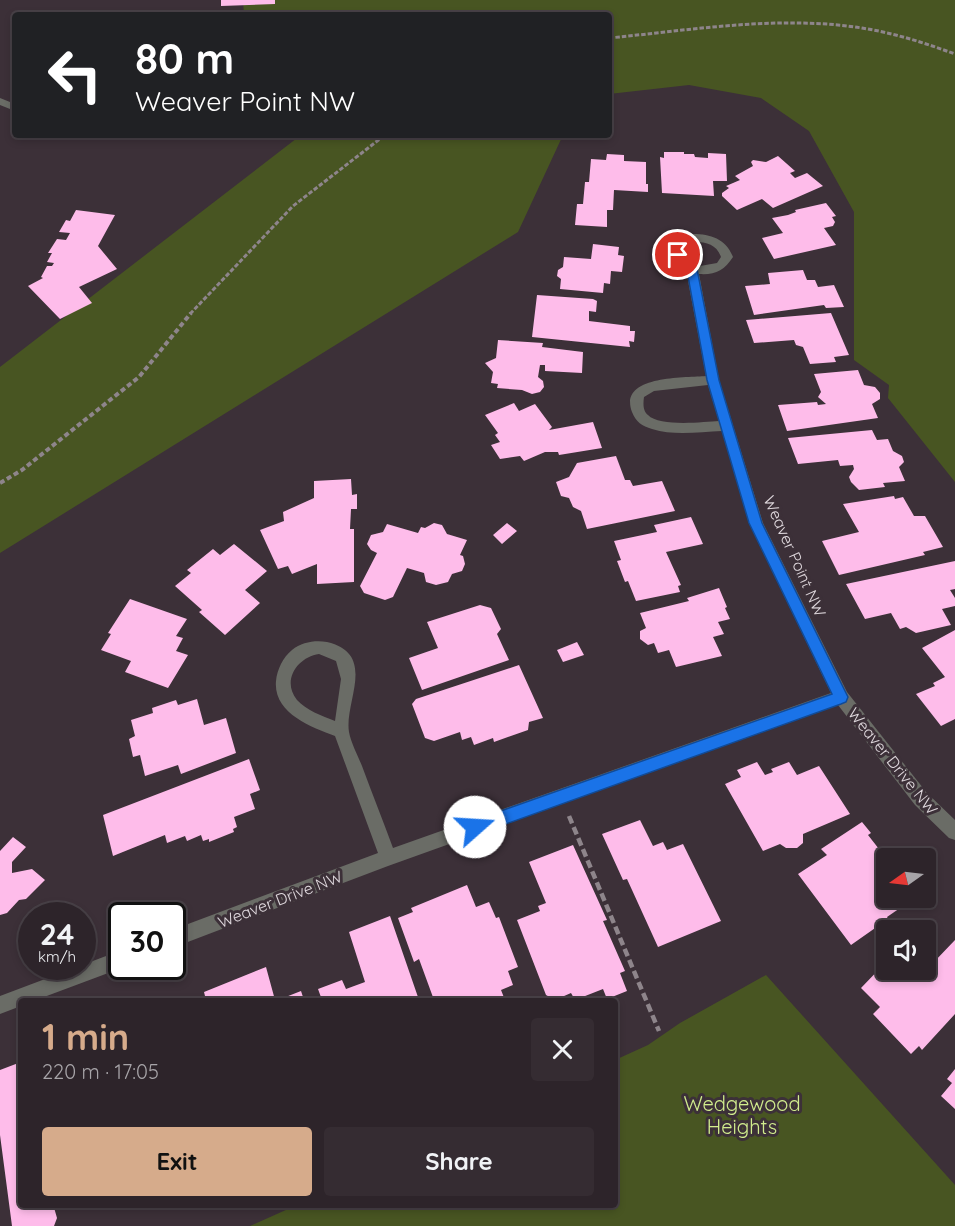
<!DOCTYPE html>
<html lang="en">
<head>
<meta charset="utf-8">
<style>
	body { margin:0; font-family:Quicksand,sans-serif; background:#352c32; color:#f1f3f6; height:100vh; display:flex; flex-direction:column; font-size:22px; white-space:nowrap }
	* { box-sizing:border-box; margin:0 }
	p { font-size:20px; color:#a7a4a8 }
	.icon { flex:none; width:33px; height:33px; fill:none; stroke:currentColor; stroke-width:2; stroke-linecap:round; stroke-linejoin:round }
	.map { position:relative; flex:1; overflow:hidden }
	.sheet { position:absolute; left:18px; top:998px; width:600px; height:210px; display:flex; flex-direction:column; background:#2d242a; border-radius:6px; box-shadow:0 3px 9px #0003,0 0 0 2px #484147 }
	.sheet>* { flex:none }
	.top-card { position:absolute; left:12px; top:12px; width:600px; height:126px; border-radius:6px; box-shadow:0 3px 9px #0003,0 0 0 2px #484147; background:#202124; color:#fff; overflow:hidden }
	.needle { width:39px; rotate:256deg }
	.tools { position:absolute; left:876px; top:848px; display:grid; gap:12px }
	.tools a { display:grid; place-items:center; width:60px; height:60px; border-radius:6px; background:#2d242a; box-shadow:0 3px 9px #0003,0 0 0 2px #484147; font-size:30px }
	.speed { position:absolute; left:18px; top:902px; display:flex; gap:12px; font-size:30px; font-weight:700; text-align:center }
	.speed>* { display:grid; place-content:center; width:78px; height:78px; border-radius:50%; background:#2d242a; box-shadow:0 3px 9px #0003,0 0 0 2px #484147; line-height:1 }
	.speed small { font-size:15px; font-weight:400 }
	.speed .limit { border:3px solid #111; border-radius:9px; background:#fff; color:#111 }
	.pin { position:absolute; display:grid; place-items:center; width:51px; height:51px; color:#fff; margin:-26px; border:3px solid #fff; border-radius:50%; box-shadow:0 2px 6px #0007 }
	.me { position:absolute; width:66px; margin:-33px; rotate:71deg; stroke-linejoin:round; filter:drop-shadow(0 0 4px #0008) }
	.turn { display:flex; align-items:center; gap:21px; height:126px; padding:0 24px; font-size:27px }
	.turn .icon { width:78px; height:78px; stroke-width:2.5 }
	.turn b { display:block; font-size:42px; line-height:51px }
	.round { display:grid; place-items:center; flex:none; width:63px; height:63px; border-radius:6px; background:#352c32 }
	.head { display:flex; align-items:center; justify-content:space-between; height:102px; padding:0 24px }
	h1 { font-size:36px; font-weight:700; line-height:45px; color:#d6ab8b }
	.cta { display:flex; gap:12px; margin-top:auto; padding:12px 24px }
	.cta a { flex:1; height:69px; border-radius:6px; background:#d6ab8b; color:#111; font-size:24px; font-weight:700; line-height:69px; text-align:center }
	.cta a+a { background:#352c32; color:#f1f3f6 }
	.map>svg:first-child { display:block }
</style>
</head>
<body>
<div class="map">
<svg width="955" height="1226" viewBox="0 0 955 1226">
	<rect width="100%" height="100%" fill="#3c3038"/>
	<!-- green -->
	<path fill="#485522" d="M 243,0 L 955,0 L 955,482 L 888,398 L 889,385 L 854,360 L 854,212 L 809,131 L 761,98 L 689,85 L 609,94 L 609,15 L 244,15 Z
		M 301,135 L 563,135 L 518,232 L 0,553 L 0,367 Z
		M 766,975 L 955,1185 L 955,1226 L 250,1226 L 297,1205 L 615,1204 L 615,1060 L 648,1045 L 680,1023 Z"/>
	<!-- building -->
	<path fill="#febcea" d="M 221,0 L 275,0 L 275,4 L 221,6 Z
		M 664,152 L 684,152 L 684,154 L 694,154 L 695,157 L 708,158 L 708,153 L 726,154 L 727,181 L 713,181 L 714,196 L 662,193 L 660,157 L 664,158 Z
		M 607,154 L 624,155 L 624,161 L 646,162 L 646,184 L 648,184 L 648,192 L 614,190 L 613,210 L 607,210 L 607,227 L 575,225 L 577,204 L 583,204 L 585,182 L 589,182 L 591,159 L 606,160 Z
		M 778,156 L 795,171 L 790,173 L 795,178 L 807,173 L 823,186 L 773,208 L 762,199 L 737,210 L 722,196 L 722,193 L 729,188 L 726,186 L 740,180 L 735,176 L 753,166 L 751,162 L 753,160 L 766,162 Z
		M 826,203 L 836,216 L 832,217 L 835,222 L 833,226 L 824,228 L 836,245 L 774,259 L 762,238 L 783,233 L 772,218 L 788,215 L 796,212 L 795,210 Z
		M 76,210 L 115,215 L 98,246 L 117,269 L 79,287 L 92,303 L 60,319 L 28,286 L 43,278 L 41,277 L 47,266 L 52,266 L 54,263 L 47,262 L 52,253 L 48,253 L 57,239 L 66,240 L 70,233 L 59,232 L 66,220 L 70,221 Z
		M 593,244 L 619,247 L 618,255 L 624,256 L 622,272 L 611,271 L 610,284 L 604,283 L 603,293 L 560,289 L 561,279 L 557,276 L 558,270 L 563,267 L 564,257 L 591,259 Z
		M 803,270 L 807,280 L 815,280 L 818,287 L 834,285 L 844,307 L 826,308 L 824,305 L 754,315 L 745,286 L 770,284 L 768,273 Z
		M 537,295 L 593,299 L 597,301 L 596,312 L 589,311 L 589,321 L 630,326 L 630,331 L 635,331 L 634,342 L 629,341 L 630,347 L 532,337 Z
		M 831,313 L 849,355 L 834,357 L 836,362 L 810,364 L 803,347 L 796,345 L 794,340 L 754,343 L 746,320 Z
		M 498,340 L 543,343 L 542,347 L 583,352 L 582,373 L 545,371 L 545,365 L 540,365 L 538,377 L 543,381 L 544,387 L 540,392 L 532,394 L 522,390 L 497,388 L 498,384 L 491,383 L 493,372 L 485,363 L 496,358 Z
		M 858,370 L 864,385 L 875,387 L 880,393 L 880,399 L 872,404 L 878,418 L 787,431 L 778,405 L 817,402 L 818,405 L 826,404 L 818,397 L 821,392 L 814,374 Z
		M 514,403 L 519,411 L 535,404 L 552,427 L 549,430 L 593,422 L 602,448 L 559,455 L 558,452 L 545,452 L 524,461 L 520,456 L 500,459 L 491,445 L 500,442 L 495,435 L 498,433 L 485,415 Z
		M 872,430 L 877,440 L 888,439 L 893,451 L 902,456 L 904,462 L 899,467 L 905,481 L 883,483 L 885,487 L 859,490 L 851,482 L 849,477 L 854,469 L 853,465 L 840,466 L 838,460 L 798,464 L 788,438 Z
		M 616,456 L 625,480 L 630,480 L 633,486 L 662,481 L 675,511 L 587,529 L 581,511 L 573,507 L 569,498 L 561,496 L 556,482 L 569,477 L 577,463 Z
		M 351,479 L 352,495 L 357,494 L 357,509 L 351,509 L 350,529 L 354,529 L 354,582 L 317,584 L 317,564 L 292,574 L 288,566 L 278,569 L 260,530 L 284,521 L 283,512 L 314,498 L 314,481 Z
		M 894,496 L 895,499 L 903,497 L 914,516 L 925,516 L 943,547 L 923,552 L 925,555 L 839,575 L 822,541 L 859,532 L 843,504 Z
		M 691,517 L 703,544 L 666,552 L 681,585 L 678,586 L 680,592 L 636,601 L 628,581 L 625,582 L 617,561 L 621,560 L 614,541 L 657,532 L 654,525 Z
		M 434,523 L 442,525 L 447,534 L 467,540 L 460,555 L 463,556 L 465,564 L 462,571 L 452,574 L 448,582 L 436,585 L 426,582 L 424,573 L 407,568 L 393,597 L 385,600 L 364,593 L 360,586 L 377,553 L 371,550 L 367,544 L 371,535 L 383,532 L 387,524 L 418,533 L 421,527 L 425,528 Z
		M 507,523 L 517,531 L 502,544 L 493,535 Z
		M 234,544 L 267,571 L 245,590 L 260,603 L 225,635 L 199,612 L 202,610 L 175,586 L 191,573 L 187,570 L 213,549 L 220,555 Z
		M 955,561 L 955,589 L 950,590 L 955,598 L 955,606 L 942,609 L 951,625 L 916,633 L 906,627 L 900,629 L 891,613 L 865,619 L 846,584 Z
		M 719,588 L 727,607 L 725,608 L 730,619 L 718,622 L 724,634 L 713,637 L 722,656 L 676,667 L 669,650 L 658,653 L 654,643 L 648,645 L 640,639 L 640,631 L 646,628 L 640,613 L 689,601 L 687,598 Z
		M 130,599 L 187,619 L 176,636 L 183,638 L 176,651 L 188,655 L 168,688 L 125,672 L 131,661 L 101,650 L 111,634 L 108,633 Z
		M 480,605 L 491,608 L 501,629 L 497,634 L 509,660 L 422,690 L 409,658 L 438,648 L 427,622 Z
		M 955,630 L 955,719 L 941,726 L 916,694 L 935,686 L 933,683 L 945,677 L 922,648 Z
		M 577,642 L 584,655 L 563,662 L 557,650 Z
		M 519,665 L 543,718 L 529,722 L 528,730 L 494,742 L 493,738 L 474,745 L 471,737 L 462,740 L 460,732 L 434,741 L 425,738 L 412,704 L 416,699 Z
		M 197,699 L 204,725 L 226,718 L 236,753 L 181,774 L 178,765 L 145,776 L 140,755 L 133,757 L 129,739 L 135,736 L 131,720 L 153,713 L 152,708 L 176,700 L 178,705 Z
		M 249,759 L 260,790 L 250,794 L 255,809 L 234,817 L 237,827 L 233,829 L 234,832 L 209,842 L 209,839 L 203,841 L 201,835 L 187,841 L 185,836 L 167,843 L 165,835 L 113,856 L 103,815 Z
		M 757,762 L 765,775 L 773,772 L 771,769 L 789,762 L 797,775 L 819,766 L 850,814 L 803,834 L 803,843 L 797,848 L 786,848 L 780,844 L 763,851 L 725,784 L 741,777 L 737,770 Z
		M 640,820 L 653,846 L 663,842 L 667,850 L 683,844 L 721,921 L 658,947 L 627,879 L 623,880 L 602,834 Z
		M 862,822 L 871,833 L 868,835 L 886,858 L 886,865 L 876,872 L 886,885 L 886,897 L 896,897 L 903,906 L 887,917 L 888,919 L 851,945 L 798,874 L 827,855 L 821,849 Z
		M 13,837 L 26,847 L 12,862 L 12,873 L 32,869 L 45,880 L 26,899 L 19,900 L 7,913 L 0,915 L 0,851 Z
		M 573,845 L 607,920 L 603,921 L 625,971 L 620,973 L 627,991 L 607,999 L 603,989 L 575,1000 L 571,993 L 555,1000 L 546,995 L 517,920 L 540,911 L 538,906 L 546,903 L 529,862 Z
		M 467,885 L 476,907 L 489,902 L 496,918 L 499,917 L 518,967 L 508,971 L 513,985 L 501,990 L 505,1000 L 434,1000 L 419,959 L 414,962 L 398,918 L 413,912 L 411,908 Z
		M 390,916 L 419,1000 L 322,1000 L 318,989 L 342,980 L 346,989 L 365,982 L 349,932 Z
		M 955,940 L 955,1014 L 922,1050 L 919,1046 L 911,1054 L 873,1014 L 880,1007 L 861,988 L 886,962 L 886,969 L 926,969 L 926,965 L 931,960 L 933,963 Z
		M 266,967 L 275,1000 L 206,1000 L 204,992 Z
		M 301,991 L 304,1000 L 278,1000 Z
		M 21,1062 L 21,1204 L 53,1204 L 57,1218 L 54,1226 L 12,1226 L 0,1135 L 0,1070 Z
		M 955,1069 L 955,1109 L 941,1096 L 952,1083 L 947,1079 Z"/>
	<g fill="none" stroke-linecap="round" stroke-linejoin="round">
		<!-- path-far2 -->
		<path stroke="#8e858b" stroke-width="3" stroke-dasharray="4.5 2" stroke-linecap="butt" d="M 609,38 C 692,30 779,15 862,28 C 894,33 925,43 955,54
			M 190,314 L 293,206 L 385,135"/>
		<!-- path-far1 -->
		<path stroke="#8e858b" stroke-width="4" stroke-dasharray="5 3" stroke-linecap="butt" d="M 0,483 L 22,470 L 139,377 L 191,313"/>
		<!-- path -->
		<path stroke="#8e858b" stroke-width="4.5" stroke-dasharray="8 4" stroke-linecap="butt" d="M 569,816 L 659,1031"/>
		<!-- minor -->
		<path fill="#6a6c66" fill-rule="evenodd" d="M 0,98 L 15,104 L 15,111 L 0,105 Z
			M 693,234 C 711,234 726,239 733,257 C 724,271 715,275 699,274 L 719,380 L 763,523 L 847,692 L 927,793 L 955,820 L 955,840 L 949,838 L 915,805 L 838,705 L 388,866 L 172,948 L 172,930 L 378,853 L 335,736 C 311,727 273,713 276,681 C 277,670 283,657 292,650 C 302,642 315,640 327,642 C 378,654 344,702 349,732 C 351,743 358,756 362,766 C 372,793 383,821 393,848 L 831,693 L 749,523 L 722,431 C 699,432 674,436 652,429 C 642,426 636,422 632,412 C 618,375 684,378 706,376 L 686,270 C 666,257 672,241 693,234 ZM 695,242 C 707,242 717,245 721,257 L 717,263 L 700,266 L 688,260 L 684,250 ZM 708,385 L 719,421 C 703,422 659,427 648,415 C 643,411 643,404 644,397 L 654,391 ZM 319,654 L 336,661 L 341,679 L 335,721 C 322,716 306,710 297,700 C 281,680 298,657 319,654 Z
			M 122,950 L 122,966 L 127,966 L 36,1000 L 21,1000 L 21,1006 L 0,1014 L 0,996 Z"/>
	</g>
	<!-- route -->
	<path fill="#1a73e8" stroke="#114b97" stroke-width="1.5" d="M 678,251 L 682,252 L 689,262 L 697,269 L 719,380 L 762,523 L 848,697 L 846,702 L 841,704 L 475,835 L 469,833 L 467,827 L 469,822 L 475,820 L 832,694 L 749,523 L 707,380 L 687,271 L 681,268 L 673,255 Z"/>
	<g text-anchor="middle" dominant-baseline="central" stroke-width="6" stroke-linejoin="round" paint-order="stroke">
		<!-- street labels -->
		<g font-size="16" fill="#e0d9de" stroke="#3c3038">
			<text transform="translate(795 556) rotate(66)">Weaver Point NW</text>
			<text transform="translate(893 761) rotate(51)">Weaver Drive NW</text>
			<text transform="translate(280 899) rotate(-21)">Weaver Drive NW</text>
		</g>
		<!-- near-park labels -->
		<g font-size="20" fill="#d1ed8d" stroke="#3c3038">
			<text x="742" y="1103">Wedgewood<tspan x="742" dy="23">Heights</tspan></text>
		</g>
	</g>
</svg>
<div class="tools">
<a><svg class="needle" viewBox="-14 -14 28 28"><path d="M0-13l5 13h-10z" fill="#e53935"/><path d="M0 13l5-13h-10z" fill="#a7a4a8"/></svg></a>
<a><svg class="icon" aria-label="sound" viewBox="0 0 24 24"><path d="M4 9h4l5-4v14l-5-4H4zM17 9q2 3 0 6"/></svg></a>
</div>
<div class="speed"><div>24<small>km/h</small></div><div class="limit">30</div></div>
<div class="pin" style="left:678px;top:255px;background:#d93025"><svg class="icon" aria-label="arrive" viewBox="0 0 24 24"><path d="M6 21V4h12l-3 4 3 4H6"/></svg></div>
<svg class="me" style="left:475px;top:827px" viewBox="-20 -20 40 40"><circle r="19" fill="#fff"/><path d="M0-13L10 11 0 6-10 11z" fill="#1a73e8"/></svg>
<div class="top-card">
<div class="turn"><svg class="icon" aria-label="left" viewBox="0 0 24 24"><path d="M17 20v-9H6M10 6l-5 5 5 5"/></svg><div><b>80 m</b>Weaver Point NW</div></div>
</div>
<section class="sheet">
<div class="head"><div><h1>1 min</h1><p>220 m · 17:05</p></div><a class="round"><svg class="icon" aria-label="close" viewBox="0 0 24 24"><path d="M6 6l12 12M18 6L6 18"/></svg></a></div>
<div class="cta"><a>Exit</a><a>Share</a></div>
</section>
</div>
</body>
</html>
